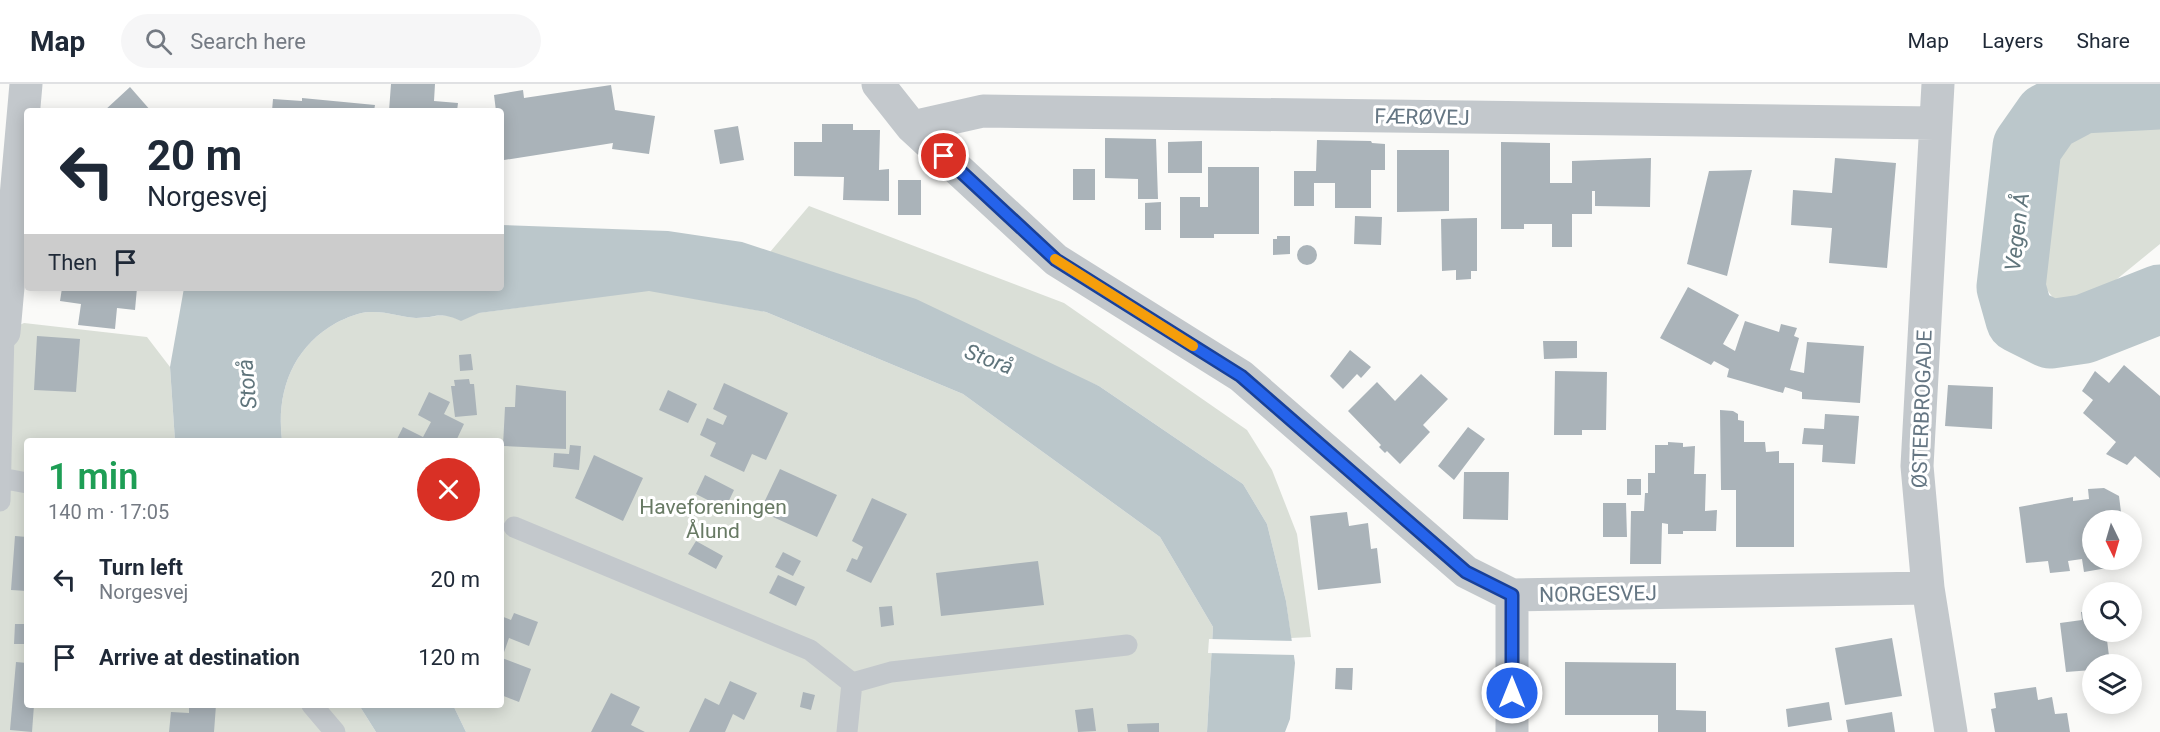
<!DOCTYPE html>
<html lang="en">
<head>
<meta charset="utf-8">
<style>
	body { margin:0; font-family:Roboto,sans-serif; background:#f6f6f7; color:#1f2937; height:100vh; display:flex; flex-direction:column; font-size:22px; white-space:nowrap }
	* { box-sizing:border-box; margin:0 }
	p { font-size:20px; color:#747a83 }
	.icon { flex:none; width:33px; height:33px; fill:none; stroke:currentColor; stroke-width:2; stroke-linecap:round; stroke-linejoin:round }
	.map { position:relative; flex:1; overflow:hidden }
	.drawer { position:absolute; left:24px; top:354px; width:480px; height:270px; display:flex; flex-direction:column; background:#fff; border-radius:6px; box-shadow:0 3px 15px #0003 }
	.drawer>* { flex:none }
	.hud { position:absolute; left:24px; top:24px; width:480px; height:183px; border-radius:6px; box-shadow:0 3px 15px #0003; background:#fff; color:#1f2937; overflow:hidden }
	.needle { width:39px; rotate:175deg }
	.fabs { position:absolute; left:2082px; top:426px; display:grid; gap:12px }
	.fabs a { display:grid; place-items:center; width:60px; height:60px; border-radius:50%; background:#fff; box-shadow:0 3px 15px #0003; font-size:30px }
	.pin { position:absolute; display:grid; place-items:center; width:51px; height:51px; color:#fff; margin:-26px; border:3px solid #fff; border-radius:50%; box-shadow:0 2px 6px #0007 }
	.me { position:absolute; width:66px; margin:-33px; rotate:0deg; stroke-linejoin:round; filter:drop-shadow(0 0 4px #0008) }
	.turn { display:flex; align-items:center; gap:21px; height:126px; padding:0 24px; font-size:27px }
	.turn .icon { width:78px; height:78px; stroke-width:2.5 }
	.turn b { display:block; font-size:42px; line-height:51px }
	.then { display:flex; align-items:center; height:57px; padding:0 24px; background:#0003; gap:12px; font-size:22px }
	.round { display:grid; place-items:center; flex:none; width:63px; height:63px; border-radius:32px; background:#f6f6f7 }
	.headline { display:flex; align-items:center; justify-content:space-between; height:102px; padding:0 24px }
	h1 { font-size:36px; font-weight:600; line-height:45px; color:#1e9e55 }
	ul { padding:0; list-style:none }
	li { display:flex; align-items:center; gap:18px; height:78px; padding:0 24px }
	li div { flex:1 }
	li b { display:block; font-size:22px }
	li em { font-style:normal }
	header { display:flex; align-items:center; gap:36px; box-sizing:border-box; height:84px; padding:0 30px; background:#fff; border-bottom:2px solid #e0e1e3 }
	header strong { font-size:28px }
	nav { display:flex; gap:33px; margin-inline-start:auto; font-size:21px }
	.search { width:420px; height:54px; background:#f6f6f7; display:flex; align-items:center; gap:15px; box-sizing:border-box; padding:0 21px; border-radius:33px; color:#747a83; font-size:22px }
	.map>svg:first-child { display:block }
</style>
</head>
<body>
<header>
<strong>Map</strong>
<div class="search"><svg class="icon" aria-label="search" viewBox="0 0 24 24"><circle cx="10" cy="10" r="6"/><path d="M15 15l6 6"/></svg>Search here</div>
<nav><a>Map</a><a>Layers</a><a>Share</a></nav>
</header>
<div class="map">
<svg width="2160" height="648" viewBox="0 0 2160 648">
	<rect width="100%" height="100%" fill="#fafaf8"/>
	<!-- green -->
	<path fill="#dadfd7" d="M 2160,31 L 2160,160 L 2084,222 L 2056,218 L 2040,196 L 2047,75 L 2088,37 Z
		M 809,122 L 1064,219 L 1247,346 L 1272,386 L 1297,450 L 1311,553 L 1291,554 L 1286,517 L 1267,440 L 1243,400 L 1099,302 L 770,168 Z
		M 649,206 L 766,228 L 963,310 L 1160,453 L 1213,543 L 1207,648 L 466,648 L 453,621 L 501,621 L 501,357 L 282,357 C 276,308 292,264 336,239 C 346,234 359,228 370,228 C 386,227 401,233 416,234 C 438,234 438,227 461,236 L 478,229 Z
		M 24,239 L 147,253 L 170,283 L 175,357 L 27,357 L 27,621 L 359,621 L 376,648 L 0,648 L 0,250 Z"/>
	<!-- water -->
	<path fill="#bbc7cb" d="M 501,141 L 668,147 L 742,158 L 916,215 L 1099,302 L 1243,400 L 1267,440 L 1286,517 L 1295,579 L 1290,635 L 1285,648 L 1207,648 L 1213,543 L 1160,453 L 963,310 L 766,228 L 649,207 L 479,229 L 461,237 C 438,227 438,234 416,234 C 401,233 386,227 370,228 C 359,228 346,234 336,239 C 292,264 276,308 282,357 L 175,357 L 170,283 L 184,204 L 501,204 Z
		M 359,621 L 453,621 L 466,648 L 376,648 Z"/>
	<!-- pier -->
	<path fill="#fafaf8" d="M 1209,555 L 1295,557 L 1297,571 L 1208,569 Z"/>
	<g fill="none" stroke-linecap="round" stroke-linejoin="round">
		<!-- river -->
		<path stroke="#bbc7cb" stroke-width="69" d="M 2160,11 L 2082,15 L 2048,33 L 2027,63 L 2011,203 L 2020,235 L 2050,250 L 2084,245 L 2160,215"/>
	</g>
	<!-- building -->
	<path fill="#aab3b9" d="M 391,0 L 435,0 L 434,17 L 458,19 L 457,27 L 389,27 Z
		M 611,1 L 615,26 L 655,32 L 649,70 L 612,65 L 613,59 L 504,76 L 501,27 L 496,27 L 494,11 L 523,6 L 524,14 Z
		M 130,3 L 151,27 L 104,27 Z
		M 302,14 L 375,21 L 374,27 L 272,27 L 273,15 L 302,17 Z
		M 822,40 L 853,40 L 853,46 L 880,46 L 879,86 L 889,85 L 889,117 L 843,116 L 844,93 L 794,92 L 794,58 L 822,58 Z
		M 738,42 L 744,76 L 720,80 L 714,46 Z
		M 1105,54 L 1156,55 L 1158,115 L 1138,115 L 1138,95 L 1105,94 Z
		M 1317,56 L 1371,57 L 1372,59 L 1385,60 L 1385,86 L 1371,86 L 1371,124 L 1335,124 L 1335,99 L 1314,99 L 1314,122 L 1294,122 L 1294,87 L 1316,87 Z
		M 1202,57 L 1202,89 L 1168,89 L 1168,58 Z
		M 1501,58 L 1550,59 L 1550,99 L 1572,99 L 1572,77 L 1651,74 L 1650,123 L 1595,122 L 1595,107 L 1592,107 L 1592,130 L 1572,130 L 1572,163 L 1552,163 L 1552,140 L 1524,140 L 1524,145 L 1501,145 Z
		M 1397,66 L 1449,66 L 1449,127 L 1397,128 Z
		M 1835,74 L 1896,79 L 1887,184 L 1829,179 L 1832,144 L 1791,141 L 1793,106 L 1832,109 Z
		M 1208,83 L 1259,83 L 1259,150 L 1214,150 L 1214,154 L 1180,154 L 1180,113 L 1200,113 L 1200,123 L 1208,123 Z
		M 1073,85 L 1095,85 L 1095,116 L 1073,116 Z
		M 1752,86 L 1727,192 L 1687,180 L 1709,87 Z
		M 898,96 L 921,96 L 921,131 L 898,131 Z
		M 1161,118 L 1161,146 L 1145,146 L 1145,119 Z
		M 1355,132 L 1382,133 L 1381,161 L 1354,160 Z
		M 1477,134 L 1477,187 L 1471,187 L 1471,195 L 1456,196 L 1456,186 L 1442,187 L 1441,135 Z
		M 1277,152 L 1290,152 L 1290,170 L 1273,171 L 1273,155 L 1277,155 Z
		M1297 171a10 10 0 1 1 20 0a10 10 0 1 1-20 0Z
		M 1688,203 L 1739,231 L 1723,260 L 1735,267 L 1745,237 L 1779,248 L 1781,240 L 1797,244 L 1794,252 L 1799,254 L 1790,286 L 1804,289 L 1807,258 L 1864,262 L 1860,319 L 1802,315 L 1802,308 L 1785,303 L 1783,309 L 1727,293 L 1729,285 L 1714,277 L 1711,281 L 1660,254 Z
		M 62,204 L 137,204 L 135,226 L 117,224 L 115,245 L 78,241 L 81,220 L 60,217 Z
		M 37,252 L 80,255 L 76,308 L 34,306 Z
		M 1543,257 L 1577,257 L 1577,274 L 1544,275 Z
		M 1350,266 L 1371,283 L 1361,294 L 1357,290 L 1343,305 L 1330,292 Z
		M 471,270 L 473,286 L 460,287 L 459,271 Z
		M 2124,281 L 2160,312 L 2160,394 L 2135,372 L 2127,381 L 2106,370 L 2116,358 L 2083,329 L 2093,316 L 2082,307 L 2095,287 L 2109,299 Z
		M 1555,287 L 1607,288 L 1606,346 L 1582,346 L 1582,351 L 1554,351 Z
		M 1421,290 L 1448,315 L 1423,341 L 1430,348 L 1400,380 L 1387,367 L 1385,369 L 1379,363 L 1381,361 L 1348,327 L 1377,298 L 1395,317 Z
		M 469,295 L 470,300 L 474,300 L 477,331 L 455,333 L 451,302 L 455,302 L 454,296 Z
		M 724,299 L 788,329 L 766,376 L 752,370 L 744,388 L 710,372 L 716,359 L 700,351 L 707,334 L 723,341 L 727,332 L 713,325 Z
		M 516,301 L 566,307 L 566,365 L 503,362 L 505,323 L 515,323 Z
		M 1948,301 L 1993,303 L 1992,345 L 1945,342 Z
		M 668,306 L 697,320 L 688,339 L 659,326 Z
		M 429,308 L 450,318 L 444,330 L 464,340 L 456,357 L 396,357 L 403,343 L 423,353 L 431,338 L 418,331 Z
		M 1720,326 L 1733,327 L 1738,330 L 1738,336 L 1744,337 L 1744,358 L 1765,358 L 1766,368 L 1779,367 L 1779,379 L 1794,379 L 1794,463 L 1736,463 L 1736,406 L 1721,406 Z
		M 1825,330 L 1859,332 L 1855,380 L 1822,378 L 1823,361 L 1802,360 L 1804,344 L 1824,345 Z
		M 1468,343 L 1485,355 L 1454,396 L 1438,382 Z
		M 1668,358 L 1683,359 L 1683,363 L 1695,362 L 1694,390 L 1706,390 L 1705,427 L 1717,426 L 1716,447 L 1683,447 L 1683,450 L 1668,450 L 1668,440 L 1662,439 L 1661,480 L 1630,480 L 1631,427 L 1644,427 L 1645,409 L 1648,409 L 1648,389 L 1655,389 L 1655,361 L 1668,361 Z
		M 570,361 L 581,362 L 579,386 L 553,383 L 554,369 L 569,370 Z
		M 594,371 L 643,394 L 623,437 L 575,414 Z
		M 780,385 L 837,411 L 817,453 L 760,427 Z
		M 1464,388 L 1509,388 L 1508,436 L 1463,435 Z
		M 705,391 L 734,406 L 725,425 L 696,410 Z
		M 1627,395 L 1641,395 L 1641,411 L 1627,411 Z
		M 2104,404 L 2119,412 L 2122,436 L 2092,436 L 2092,476 L 2105,476 L 2107,484 L 2084,488 L 2082,475 L 2068,477 L 2070,487 L 2050,489 L 2048,477 L 2026,479 L 2019,423 L 2073,413 L 2073,417 L 2089,415 L 2088,405 Z
		M 872,414 L 907,430 L 871,499 L 846,487 L 852,474 L 857,476 L 863,463 L 852,457 Z
		M 1603,419 L 1626,419 L 1627,453 L 1603,453 Z
		M 1347,428 L 1349,442 L 1368,439 L 1371,465 L 1377,464 L 1381,499 L 1318,506 L 1310,432 Z
		M 15,452 L 27,453 L 27,507 L 11,506 Z
		M 696,457 L 723,472 L 716,485 L 688,470 Z
		M 783,468 L 801,477 L 793,492 L 775,483 Z
		M 1038,477 L 1044,521 L 941,532 L 936,489 Z
		M 778,491 L 805,503 L 796,522 L 769,509 Z
		M 892,522 L 894,541 L 881,543 L 879,523 Z
		M 2092,527 L 2092,548 L 2106,548 L 2110,580 L 2092,580 L 2092,586 L 2066,588 L 2060,539 L 2082,536 L 2081,528 Z
		M 514,529 L 538,538 L 529,562 L 509,554 L 502,574 L 531,585 L 519,618 L 501,611 L 501,532 L 511,536 Z
		M 15,540 L 27,540 L 27,560 L 14,560 Z
		M 1892,554 L 1902,612 L 1845,621 L 1835,564 Z
		M 16,578 L 27,579 L 27,621 L 34,621 L 32,648 L 10,646 Z
		M 1565,578 L 1676,579 L 1676,626 L 1706,627 L 1706,648 L 1658,648 L 1658,631 L 1565,631 Z
		M 1336,584 L 1353,584 L 1352,606 L 1335,605 Z
		M 730,597 L 757,609 L 744,636 L 733,630 L 725,648 L 689,648 L 705,614 L 719,621 Z
		M 2036,603 L 2038,616 L 2052,613 L 2055,630 L 2067,629 L 2070,648 L 1995,648 L 1991,625 L 1996,624 L 1994,609 Z
		M 803,608 L 815,611 L 811,626 L 800,623 Z
		M 611,609 L 640,623 L 631,641 L 645,648 L 591,648 Z
		M 1829,618 L 1832,636 L 1788,643 L 1786,625 Z
		M 189,621 L 216,621 L 214,648 L 169,648 L 171,628 L 189,629 Z
		M 1093,624 L 1096,647 L 1078,648 L 1075,626 Z
		M 1892,628 L 1895,648 L 1848,648 L 1846,636 Z
		M 1159,639 L 1159,648 L 1128,648 L 1127,640 Z"/>
	<g fill="none" stroke-linecap="round" stroke-linejoin="round">
		<!-- service -->
		<path stroke="#c3c8cc" stroke-width="21" d="M 0,248 L 4,248 L 0,417
			M 1,394 L 27,399
			M 514,443 L 810,566 L 852,599 L 891,588 L 1127,561
			M 312,621 L 335,648
			M 847,648 L 852,599"/>
		<!-- minor -->
		<path stroke="#c3c8cc" stroke-width="33" d="M 878,0 L 912,43 L 1056,176 L 1241,292 L 1466,488 L 1512,511 L 1928,504
			M 1938,0 L 1917,382 L 1928,504 L 1951,648
			M 912,43 L 983,27 L 1935,39
			M 4,248 L 26,0
			M 1512,511 L 1512,648"/>
	</g>
	<g fill="none" stroke-linecap="round" stroke-linejoin="round">
		<defs>
			<path id="route" d="M 944,72 L 1056,176 L 1241,292 L 1466,488 L 1512,511 L 1512,609"/>
		</defs>
		<!-- route casing -->
		<use href="#route" stroke="#184099" stroke-width="15"/>
		<!-- route -->
		<use href="#route" stroke="#2563eb" stroke-width="10"/>
		<!-- slow -->
		<path stroke="#f59e0b" stroke-width="10" d="M 1055,175 L 1193,262"/>
	</g>
	<g text-anchor="middle" dominant-baseline="central" stroke-width="6" stroke-linejoin="round" paint-order="stroke">
		<!-- street labels -->
		<g font-size="21" fill="#657683" stroke="#fff">
			<text transform="translate(1422 33) rotate(1)">FÆRØVEJ</text>
			<text transform="translate(1922 325) rotate(-88)">ØSTERBROGADE</text>
			<text transform="translate(1598 510) rotate(-1)">NORGESVEJ</text>
		</g>
		<!-- park labels -->
		<g font-size="21" fill="#687a64" stroke="#fff">
			<text x="713" y="423">Haveforeningen<tspan x="713" dy="24">Ålund</tspan></text>
		</g>
		<!-- water labels -->
		<g font-size="22" font-style="italic" fill="#60757c" stroke="#fff">
			<text transform="translate(2017 148) rotate(-83)">Vegen Å</text>
			<text transform="translate(989 275) rotate(20)">Storå</text>
			<text transform="translate(247 300) rotate(-95)">Storå</text>
		</g>
	</g>
</svg>
<div class="fabs">
<a><svg class="needle" viewBox="-14 -14 28 28"><path d="M0-13l5 13h-10z" fill="#e53935"/><path d="M0 13l5-13h-10z" fill="#747a83"/></svg></a>
<a><svg class="icon" aria-label="search" viewBox="0 0 24 24"><circle cx="10" cy="10" r="6"/><path d="M15 15l6 6"/></svg></a>
<a><svg class="icon" aria-label="layers" viewBox="0 0 24 24"><path d="M12 4l9 5-9 5-9-5zM3 14l9 5 9-5"/></svg></a>
</div>
<div class="pin" style="left:944px;top:72px;background:#d93025"><svg class="icon" aria-label="arrive" viewBox="0 0 24 24"><path d="M6 21V4h12l-3 4 3 4H6"/></svg></div>
<svg class="me" style="left:1512px;top:609px" viewBox="-20 -20 40 40"><circle r="17" fill="#2563eb" stroke="#fff" stroke-width="3"/><path d="M0-11L8 9 0 5-8 9z" fill="#fff"/></svg>
<div class="hud">
<div class="turn"><svg class="icon" aria-label="left" viewBox="0 0 24 24"><path d="M17 20v-9H6M10 6l-5 5 5 5"/></svg><div><b>20 m</b>Norgesvej</div></div>
<div class="then">Then<svg class="icon" aria-label="arrive" viewBox="0 0 24 24"><path d="M6 21V4h12l-3 4 3 4H6"/></svg></div>
</div>
<section class="drawer">
<div class="headline"><div><h1>1 min</h1><p>140 m · 17:05</p></div><a class="round" style="background:#d93025;color:#fff"><svg class="icon" aria-label="close" viewBox="0 0 24 24"><path d="M6 6l12 12M18 6L6 18"/></svg></a></div>
<ul>
<li><svg class="icon" aria-label="left" viewBox="0 0 24 24"><path d="M17 20v-9H6M10 6l-5 5 5 5"/></svg><div><b>Turn left</b><p>Norgesvej</p></div><em>20 m</em></li>
<li><svg class="icon" aria-label="arrive" viewBox="0 0 24 24"><path d="M6 21V4h12l-3 4 3 4H6"/></svg><div><b>Arrive at destination</b></div><em>120 m</em></li>
</ul>
</section>
</div>
</body>
</html>
